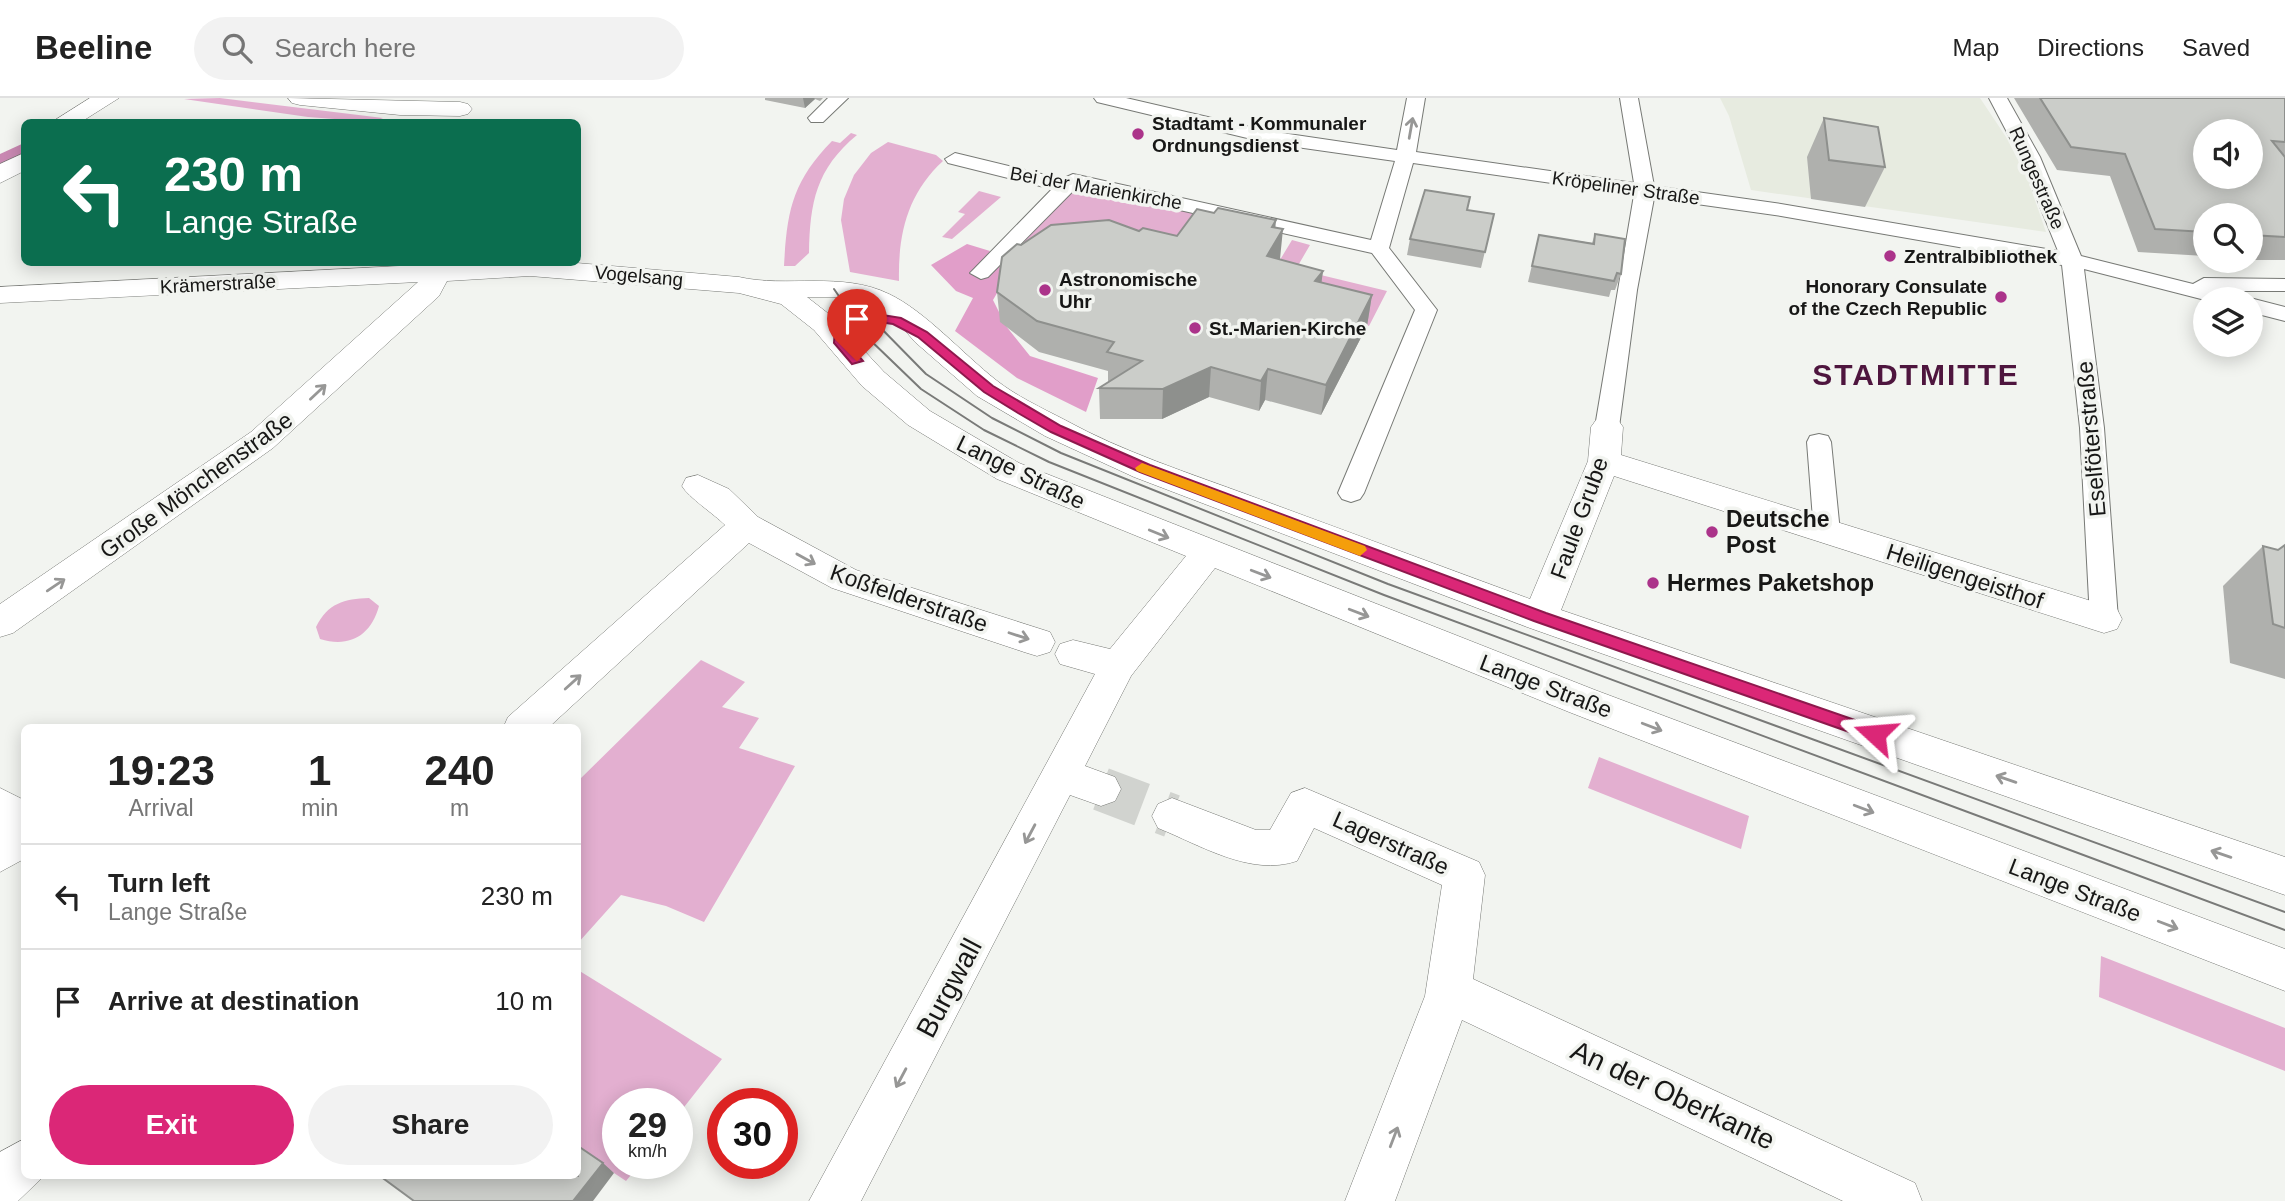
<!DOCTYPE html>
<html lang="en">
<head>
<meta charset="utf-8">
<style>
	body { margin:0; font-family:Arial,sans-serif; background:#f2f2f2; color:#222; height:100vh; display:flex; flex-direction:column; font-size:26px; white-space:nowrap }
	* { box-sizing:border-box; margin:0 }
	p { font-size:23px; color:#767676 }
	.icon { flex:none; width:38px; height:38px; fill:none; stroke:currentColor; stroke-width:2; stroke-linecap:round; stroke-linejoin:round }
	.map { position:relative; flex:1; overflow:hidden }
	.details { position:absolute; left:21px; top:626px; width:560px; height:455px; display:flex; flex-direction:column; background:#fff; border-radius:10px; box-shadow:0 4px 18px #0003 }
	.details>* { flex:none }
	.banner { position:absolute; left:21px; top:21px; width:560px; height:147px; border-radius:10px; box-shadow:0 4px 18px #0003; background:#0b6e4f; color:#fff; overflow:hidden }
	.tools { position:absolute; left:2193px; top:21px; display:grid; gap:14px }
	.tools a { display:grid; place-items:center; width:70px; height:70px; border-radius:50%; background:#fff; box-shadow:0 4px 18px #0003; font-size:35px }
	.speed { position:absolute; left:602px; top:990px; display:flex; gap:14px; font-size:35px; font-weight:700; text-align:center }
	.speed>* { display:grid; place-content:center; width:91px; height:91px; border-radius:50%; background:#fff; box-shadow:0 4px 18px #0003; line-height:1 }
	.speed small { font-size:18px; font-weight:400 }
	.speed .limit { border:10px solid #d22; background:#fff; color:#111 }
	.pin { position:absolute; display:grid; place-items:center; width:60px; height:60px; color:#fff; margin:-72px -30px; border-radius:50% 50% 50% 0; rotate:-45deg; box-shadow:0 0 7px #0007 }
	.pin .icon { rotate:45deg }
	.me { position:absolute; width:77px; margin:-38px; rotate:289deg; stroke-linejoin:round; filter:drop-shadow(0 0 5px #0008) }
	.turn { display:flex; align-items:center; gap:24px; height:147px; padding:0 28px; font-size:32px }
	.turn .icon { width:91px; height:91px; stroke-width:2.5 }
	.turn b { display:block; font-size:49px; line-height:60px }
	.eta { display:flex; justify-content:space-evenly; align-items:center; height:119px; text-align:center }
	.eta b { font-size:42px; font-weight:700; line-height:49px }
	.cta { display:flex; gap:14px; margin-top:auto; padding:14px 28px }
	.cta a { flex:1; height:80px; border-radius:42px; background:#db2777; color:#fff; font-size:28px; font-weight:700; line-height:80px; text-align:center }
	.cta a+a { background:#f2f2f2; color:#222 }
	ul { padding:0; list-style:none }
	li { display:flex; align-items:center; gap:21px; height:105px; padding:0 28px; border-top:2px solid #e0e0e0 }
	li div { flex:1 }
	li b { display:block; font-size:26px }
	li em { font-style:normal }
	header { display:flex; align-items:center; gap:42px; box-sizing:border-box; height:98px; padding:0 35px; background:#fff; border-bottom:2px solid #e0e0e0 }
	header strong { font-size:33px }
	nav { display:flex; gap:38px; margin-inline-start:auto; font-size:24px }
	.search { width:490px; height:63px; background:#f2f2f2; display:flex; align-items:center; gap:18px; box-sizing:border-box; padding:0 24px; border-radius:38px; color:#767676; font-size:26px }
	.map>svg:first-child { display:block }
</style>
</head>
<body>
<header>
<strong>Beeline</strong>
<div class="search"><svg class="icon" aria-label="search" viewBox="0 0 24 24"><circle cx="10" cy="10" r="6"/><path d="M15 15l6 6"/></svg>Search here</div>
<nav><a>Map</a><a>Directions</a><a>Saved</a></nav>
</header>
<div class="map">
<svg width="2285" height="1103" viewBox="0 0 2285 1103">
	<rect width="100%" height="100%" fill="#f2f4f0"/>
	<!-- built -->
	<path fill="#e7ebe0" d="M 1720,0 L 1980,0 L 2006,39 L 2027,79 L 2046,134 L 1751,92 L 1729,18 Z"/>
	<!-- green -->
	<path fill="#e3afd0" d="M 220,0 L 383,20 L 374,24 L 308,19 L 184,1 Z
		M 851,35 L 857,37 C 816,71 810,104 809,155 L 795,168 L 784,168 C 787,113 792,84 832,43 L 840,45 Z
		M 888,44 L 936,57 L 943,63 C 907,96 898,137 899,183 L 850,174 L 841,122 L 844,101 L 854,77 L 871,55 Z
		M 1083,84 L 1215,113 L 1196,141 L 975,181 L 1066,88 L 1077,91 Z
		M 979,93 L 1001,99 L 952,141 L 942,139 L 965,116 L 958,114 Z
		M 1292,142 L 1310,147 L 1296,171 L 1387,193 L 1369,228 L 1313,214 L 1263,190 Z
		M 369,500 L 379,508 C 371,538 349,550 320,541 L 316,529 C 328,505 344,501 369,500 Z
		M 701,562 L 745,584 L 722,609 L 759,620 L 739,650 L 795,668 L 704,824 L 666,808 L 621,797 L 578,845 L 578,683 Z
		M 1599,659 L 1749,718 L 1741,751 L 1588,690 Z
		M 2101,858 L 2285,930 L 2285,973 L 2099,899 Z
		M 578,872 L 722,961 L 677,1018 L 677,1006 L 618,1006 L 618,1066 L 640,1066 L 626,1083 L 578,1051 Z"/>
	<!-- forest -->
	<path fill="#e19ec9" d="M 967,146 L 990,153 L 987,158 L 1014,166 L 993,202 L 1006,228 L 1030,258 L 1098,280 L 1086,314 L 1017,280 L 955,233 L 973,200 L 956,193 L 931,167 Z"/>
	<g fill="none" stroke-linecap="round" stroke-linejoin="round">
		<!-- canal -->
		<path fill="#c988b2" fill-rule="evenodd" d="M 24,45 L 24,64 L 0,75 L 0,56 Z"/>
		<!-- minor-tunnel -->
		<path stroke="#d1d3cf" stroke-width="44" stroke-dasharray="44 22" stroke-linecap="butt" d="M 1101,691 L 1172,718"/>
		<defs>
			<path id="pedestrian" d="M 828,0 L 848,0 L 823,24 L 811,24 L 808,20 Z
				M 1094,0 L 1126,0 L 1268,33 L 1397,52 L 1407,0 L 1425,0 L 1416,54 L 1634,85 L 1620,0 L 1638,0 L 1654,88 L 1781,106 L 2058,153 L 2020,59 L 1989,0 L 2007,0 L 2040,59 L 2081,158 L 2193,186 L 2204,180 L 2285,181 L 2285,193 L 2219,193 L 2235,196 L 2238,201 L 2205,202 L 2084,171 L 2104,330 L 2118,521 L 2114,528 L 2104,531 L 2094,528 L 2090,521 L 2080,330 L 2062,167 L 1781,118 L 1654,100 L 1637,192 L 1619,329 L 1615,335 L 1599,335 L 1595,329 L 1634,97 L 1413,65 L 1389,150 L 1437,212 L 1364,395 L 1360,401 L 1351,404 L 1342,401 L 1338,395 L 1415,212 L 1372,155 L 1077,89 L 988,179 L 981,181 L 970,175 L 974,171 L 1052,91 L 948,65 L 945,61 L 955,55 L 1062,81 L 1073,76 L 1371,142 L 1395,63 L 1268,45 L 1097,4 Z
				M 2250,200 L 2285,209 L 2285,223 L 2250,214 L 2250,201 L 2247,201 Z
				M 1819,336 L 1828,338 L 1831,344 L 1840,434 L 1836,441 L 1827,443 L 1818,441 L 1814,434 L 1807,344 L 1810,338 Z"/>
			<path id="minor" d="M 90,0 L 119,0 L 81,24 L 52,24 Z
				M 288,0 L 460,4 L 468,6 L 472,11 L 468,16 L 460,18 L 400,17 L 300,7 L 292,5 Z
				M 24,55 L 24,73 L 0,85 L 0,66 Z
				M 475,164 L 565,164 L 739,179 C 786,190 842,173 889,196 C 925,213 963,256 996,282 C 1016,298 1042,310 1065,322 C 1123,354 1189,375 1251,398 C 1344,432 1437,467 1530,501 L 1588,363 L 1591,329 L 1596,322 L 1607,319 L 1618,322 L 1623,329 L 1621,357 L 2117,511 L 2122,521 L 2117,531 L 2104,535 L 1614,378 L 1561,512 L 2285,759 L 2285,797 L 1527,529 L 1134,379 L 1045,338 L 977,298 L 915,244 L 902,229 L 868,207 L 834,199 L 807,199 L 834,220 L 884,274 L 930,313 L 1019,365 L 1595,592 L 2285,851 L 2285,893 L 1569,614 L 1215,470 L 1131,578 L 1085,668 L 1115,679 L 1121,691 L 1115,703 L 1101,708 L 1070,697 L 861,1103 L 809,1103 L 1095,576 L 1060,566 L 1055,556 L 1060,546 L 1073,542 L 1110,551 L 1186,458 L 997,381 L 908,327 L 862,288 L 814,232 L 781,206 L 739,195 L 530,178 L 447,183 L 439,198 L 273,350 L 13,535 L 0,539 L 0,506 L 251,334 L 418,184 L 0,205 L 0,189 Z
				M 698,377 L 729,391 L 758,419 L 856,472 L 1050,534 L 1055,544 L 1050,554 L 1037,558 L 1024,554 L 832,490 L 749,445 L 548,630 L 503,630 L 508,619 L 725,427 C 714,416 688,399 682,388 L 686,380 Z
				M 0,690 L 24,702 L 24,761 L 0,774 Z
				M 1305,690 L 1479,764 L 1485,777 L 1473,881 L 1915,1085 L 1922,1103 L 1843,1103 L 1462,922 L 1395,1103 L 1345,1103 L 1425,898 L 1442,787 L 1314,730 L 1297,763 C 1251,779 1200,747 1158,730 L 1152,718 L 1158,706 L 1172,700 L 1256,732 L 1270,732 L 1291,695 Z
				M 24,1041 L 24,1078 L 44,1078 L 18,1103 L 0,1103 L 0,1054 Z"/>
		</defs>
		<!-- pedestrian casing -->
		<use href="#pedestrian" stroke="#777975" stroke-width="2"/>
		<!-- minor casing -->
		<use href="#minor" stroke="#777975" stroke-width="1"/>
		<!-- pedestrian -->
		<use href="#pedestrian" fill="#fff" fill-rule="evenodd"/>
		<!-- minor -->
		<use href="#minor" fill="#fff" fill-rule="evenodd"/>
		<!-- tram -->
		<path stroke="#797a78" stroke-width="2" d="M 834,191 L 867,239 L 921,291 L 984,332 L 1049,364 L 1384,497 L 2285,832
			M 856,195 L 870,219 L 926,276 L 992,320 L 1061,355 L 1388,486 L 2285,814"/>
	</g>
	<!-- wall -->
	<path fill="#afb0ad" d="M 765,0 L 823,0 L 820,3 L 815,1 L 805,10 L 765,2 Z
		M 2014,0 L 2285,0 L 2285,162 L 2250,162 L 2250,117 L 2205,117 L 2205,158 L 2138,154 L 2110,78 L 2057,72 Z
		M 1824,20 L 1885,69 L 1865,109 L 1811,101 L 1807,59 Z
		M 1468,112 L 1494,116 L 1481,170 L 1407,157 L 1410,141 Z
		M 1275,130 L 1280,162 L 1323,173 L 1321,185 L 1372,197 L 1367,228 L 1321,317 L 1265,302 L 1259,313 L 1209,299 L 1162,321 L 1100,321 L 1099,290 L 1108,284 L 1108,273 L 1039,254 L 1000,224 L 997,194 L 1021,147 L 1139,133 L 1177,138 Z
		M 1595,136 L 1621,176 L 1615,192 L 1611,192 L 1609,199 L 1528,184 L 1539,137 L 1592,145 Z
		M 2285,447 L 2285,581 L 2230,565 L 2223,488 L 2263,448 L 2278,452 Z"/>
	<!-- shaded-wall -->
	<path fill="#8e908d" d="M 803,0 L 814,0 L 815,1 L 805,10 Z
		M 1276,122 L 1274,146 L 1283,131 L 1280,161 L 1267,158 L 1272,129 Z
		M 1323,173 L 1319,203 L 1315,183 Z
		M 1372,197 L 1367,228 L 1321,317 L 1326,287 Z
		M 1211,269 L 1209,299 L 1162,321 L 1163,291 Z
		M 1268,271 L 1265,302 L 1259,313 L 1261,283 Z
		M 603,1065 L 614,1075 L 593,1103 L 573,1103 Z"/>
	<!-- building -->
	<path fill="#cbcdc9" stroke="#8e908d" stroke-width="2" fill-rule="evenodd" d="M 2040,0 L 2285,0 L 2285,44 L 2272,43 L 2285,59 L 2285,139 L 2250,137 L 2250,117 L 2205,117 L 2205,134 L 2155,131 L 2125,56 L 2071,49 ZM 2205,33 L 2250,33 L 2250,79 L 2205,79 Z
		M 1824,20 L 1878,29 L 1885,69 L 1829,62 Z
		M 1425,92 L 1470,99 L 1467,112 L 1494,116 L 1485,154 L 1410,141 Z
		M 1218,110 L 1276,122 L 1272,129 L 1283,131 L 1267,158 L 1323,173 L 1315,183 L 1372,197 L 1326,287 L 1268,271 L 1261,283 L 1211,269 L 1163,291 L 1099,290 L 1142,263 L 1107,254 L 1114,244 L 1037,223 L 997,194 L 1002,159 L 1017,146 L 1021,147 L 1051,127 L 1109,122 L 1139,133 L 1143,130 L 1177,138 L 1197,111 L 1214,115 Z
		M 1595,136 L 1625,141 L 1621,176 L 1617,175 L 1614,183 L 1532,168 L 1539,137 L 1594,146 Z
		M 2285,447 L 2285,530 L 2273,526 L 2263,448 L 2278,452 Z
		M 578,1048 L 603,1065 L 573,1103 L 414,1103 L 380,1078 L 578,1078 Z"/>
	<!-- one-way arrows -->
	<defs><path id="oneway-shaft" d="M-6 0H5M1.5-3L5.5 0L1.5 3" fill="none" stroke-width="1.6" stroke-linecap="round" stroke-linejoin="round" transform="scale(1.75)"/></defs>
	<g stroke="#979796">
		<use href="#oneway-shaft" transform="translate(1411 30) rotate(-80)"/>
		<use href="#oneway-shaft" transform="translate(318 294) rotate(-43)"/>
		<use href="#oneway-shaft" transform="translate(1159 436) rotate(22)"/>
		<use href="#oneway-shaft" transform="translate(806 461) rotate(29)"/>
		<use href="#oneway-shaft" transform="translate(1261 476) rotate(21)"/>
		<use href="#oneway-shaft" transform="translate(56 487) rotate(-34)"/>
		<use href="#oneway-shaft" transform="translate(1359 515) rotate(21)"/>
		<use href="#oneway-shaft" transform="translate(1019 538) rotate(18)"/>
		<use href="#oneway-shaft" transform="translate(573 584) rotate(-42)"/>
		<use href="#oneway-shaft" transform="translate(1652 629) rotate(21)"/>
		<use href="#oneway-shaft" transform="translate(2006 681) rotate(-161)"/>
		<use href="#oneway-shaft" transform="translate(1864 711) rotate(21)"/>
		<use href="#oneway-shaft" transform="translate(1030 736) rotate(118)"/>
		<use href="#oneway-shaft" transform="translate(2221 756) rotate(-161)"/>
		<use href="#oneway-shaft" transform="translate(2168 827) rotate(21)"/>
		<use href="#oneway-shaft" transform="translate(901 980) rotate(118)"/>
		<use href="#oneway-shaft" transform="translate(1394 1039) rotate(-69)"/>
	</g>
	<!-- route -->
	<path fill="#db2777" stroke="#8e194d" stroke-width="2" d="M 870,215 L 901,220 L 927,234 L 993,288 L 1061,328 L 1150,367 L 1546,515 L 1881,631 L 1883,636 L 1875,643 L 1534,523 L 1140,374 L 1051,334 L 1018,315 L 984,294 L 918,239 L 893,226 L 871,223 L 848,233 L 847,244 L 863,263 L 852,266 L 834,245 L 835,231 Z"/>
	<!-- slow -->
	<path fill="#f59e0b" d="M 1142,365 L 1365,448 L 1367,452 L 1360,458 L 1355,456 L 1137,373 L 1135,370 Z"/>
	<!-- markers -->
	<g fill="#ab338a" stroke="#f2f4f0" stroke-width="2.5">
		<circle cx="1138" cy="36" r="7"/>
		<circle cx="1890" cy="158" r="7"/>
		<circle cx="1045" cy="192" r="7"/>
		<circle cx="2001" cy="199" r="7"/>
		<circle cx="1195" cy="230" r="7"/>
		<circle cx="1712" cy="434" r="7"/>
		<circle cx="1653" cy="485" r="7"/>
	</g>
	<g text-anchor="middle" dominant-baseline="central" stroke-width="7" stroke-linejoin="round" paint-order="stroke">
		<!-- far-poi labels -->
		<g font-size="19" font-weight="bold" fill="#171716" stroke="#f2f4f0" text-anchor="start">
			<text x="1152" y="25">Stadtamt - Kommunaler<tspan x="1152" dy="22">Ordnungsdienst</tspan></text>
			<text x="1904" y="158">Zentralbibliothek</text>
			<text x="1059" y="181">Astronomische<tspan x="1059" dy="22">Uhr</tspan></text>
			<text x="1987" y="188" text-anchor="end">Honorary Consulate<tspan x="1987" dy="22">of the Czech Republic</tspan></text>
			<text x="1209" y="230">St.-Marien-Kirche</text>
		</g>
		<!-- far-street labels -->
		<g font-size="19" fill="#171716" stroke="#f2f4f0">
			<text transform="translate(2037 80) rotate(66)">Rungestraße</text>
			<text transform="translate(1096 90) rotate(10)">Bei der Marienkirche</text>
			<text transform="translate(1626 90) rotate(8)">Kröpeliner Straße</text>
			<text transform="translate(639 178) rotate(5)">Vogelsang</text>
			<text transform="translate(218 186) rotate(-3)">Krämerstraße</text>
		</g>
		<!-- street labels -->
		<g font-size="23" fill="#171716" stroke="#f2f4f0">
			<text transform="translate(2091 341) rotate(-95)">Eselföterstraße</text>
			<text transform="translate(1021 374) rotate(26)">Lange Straße</text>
			<text transform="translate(196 387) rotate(-36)">Große Mönchenstraße</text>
			<text transform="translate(1579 420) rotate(-70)">Faule Grube</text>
			<text transform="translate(1965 478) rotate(18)">Heiligengeisthof</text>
			<text transform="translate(909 500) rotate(19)">Koßfelderstraße</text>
			<text transform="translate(1546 588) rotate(21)">Lange Straße</text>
			<text transform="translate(1391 745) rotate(24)">Lagerstraße</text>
			<text transform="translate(2075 792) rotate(21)">Lange Straße</text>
		</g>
		<!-- poi labels -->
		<g font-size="23" font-weight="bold" fill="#171716" stroke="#f2f4f0" text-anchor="start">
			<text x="1726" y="421">Deutsche<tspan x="1726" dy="26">Post</tspan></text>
			<text x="1667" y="485">Hermes Paketshop</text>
		</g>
		<!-- near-street labels -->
		<g font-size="28" fill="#171716" stroke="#f2f4f0">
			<text transform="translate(949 890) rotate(-62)">Burgwall</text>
			<text transform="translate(1673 997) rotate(25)">An der Oberkante</text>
		</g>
		<!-- district labels -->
		<g font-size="30" font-weight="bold" letter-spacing="2" fill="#4e153e" stroke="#f2f4f0">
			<text x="1916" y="276">STADTMITTE</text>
		</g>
	</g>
</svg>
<div class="tools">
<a><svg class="icon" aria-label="sound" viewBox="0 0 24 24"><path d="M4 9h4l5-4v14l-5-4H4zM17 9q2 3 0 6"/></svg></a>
<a><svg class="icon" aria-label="search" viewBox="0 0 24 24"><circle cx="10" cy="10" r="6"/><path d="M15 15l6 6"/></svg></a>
<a><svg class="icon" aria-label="layers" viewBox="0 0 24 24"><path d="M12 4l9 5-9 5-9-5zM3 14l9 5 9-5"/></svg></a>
</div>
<div class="speed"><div>29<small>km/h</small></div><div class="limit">30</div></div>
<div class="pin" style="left:857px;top:263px;background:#d93025"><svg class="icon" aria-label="arrive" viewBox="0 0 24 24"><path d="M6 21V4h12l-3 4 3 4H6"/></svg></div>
<svg class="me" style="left:1875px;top:636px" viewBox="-20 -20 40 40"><path d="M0-17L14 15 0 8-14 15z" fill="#db2777" stroke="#fff" stroke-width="4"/></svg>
<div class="banner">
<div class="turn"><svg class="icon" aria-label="left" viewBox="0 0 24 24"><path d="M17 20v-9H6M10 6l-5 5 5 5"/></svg><div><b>230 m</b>Lange Straße</div></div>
</div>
<section class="details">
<div class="eta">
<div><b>19:23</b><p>Arrival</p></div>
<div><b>1</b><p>min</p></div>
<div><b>240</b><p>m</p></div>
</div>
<ul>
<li><svg class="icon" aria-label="left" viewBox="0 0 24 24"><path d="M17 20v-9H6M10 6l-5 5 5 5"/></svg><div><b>Turn left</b><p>Lange Straße</p></div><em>230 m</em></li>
<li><svg class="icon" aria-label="arrive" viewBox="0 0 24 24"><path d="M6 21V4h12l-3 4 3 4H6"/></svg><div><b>Arrive at destination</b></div><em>10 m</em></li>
</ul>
<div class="cta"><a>Exit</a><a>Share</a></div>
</section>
</div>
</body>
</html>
